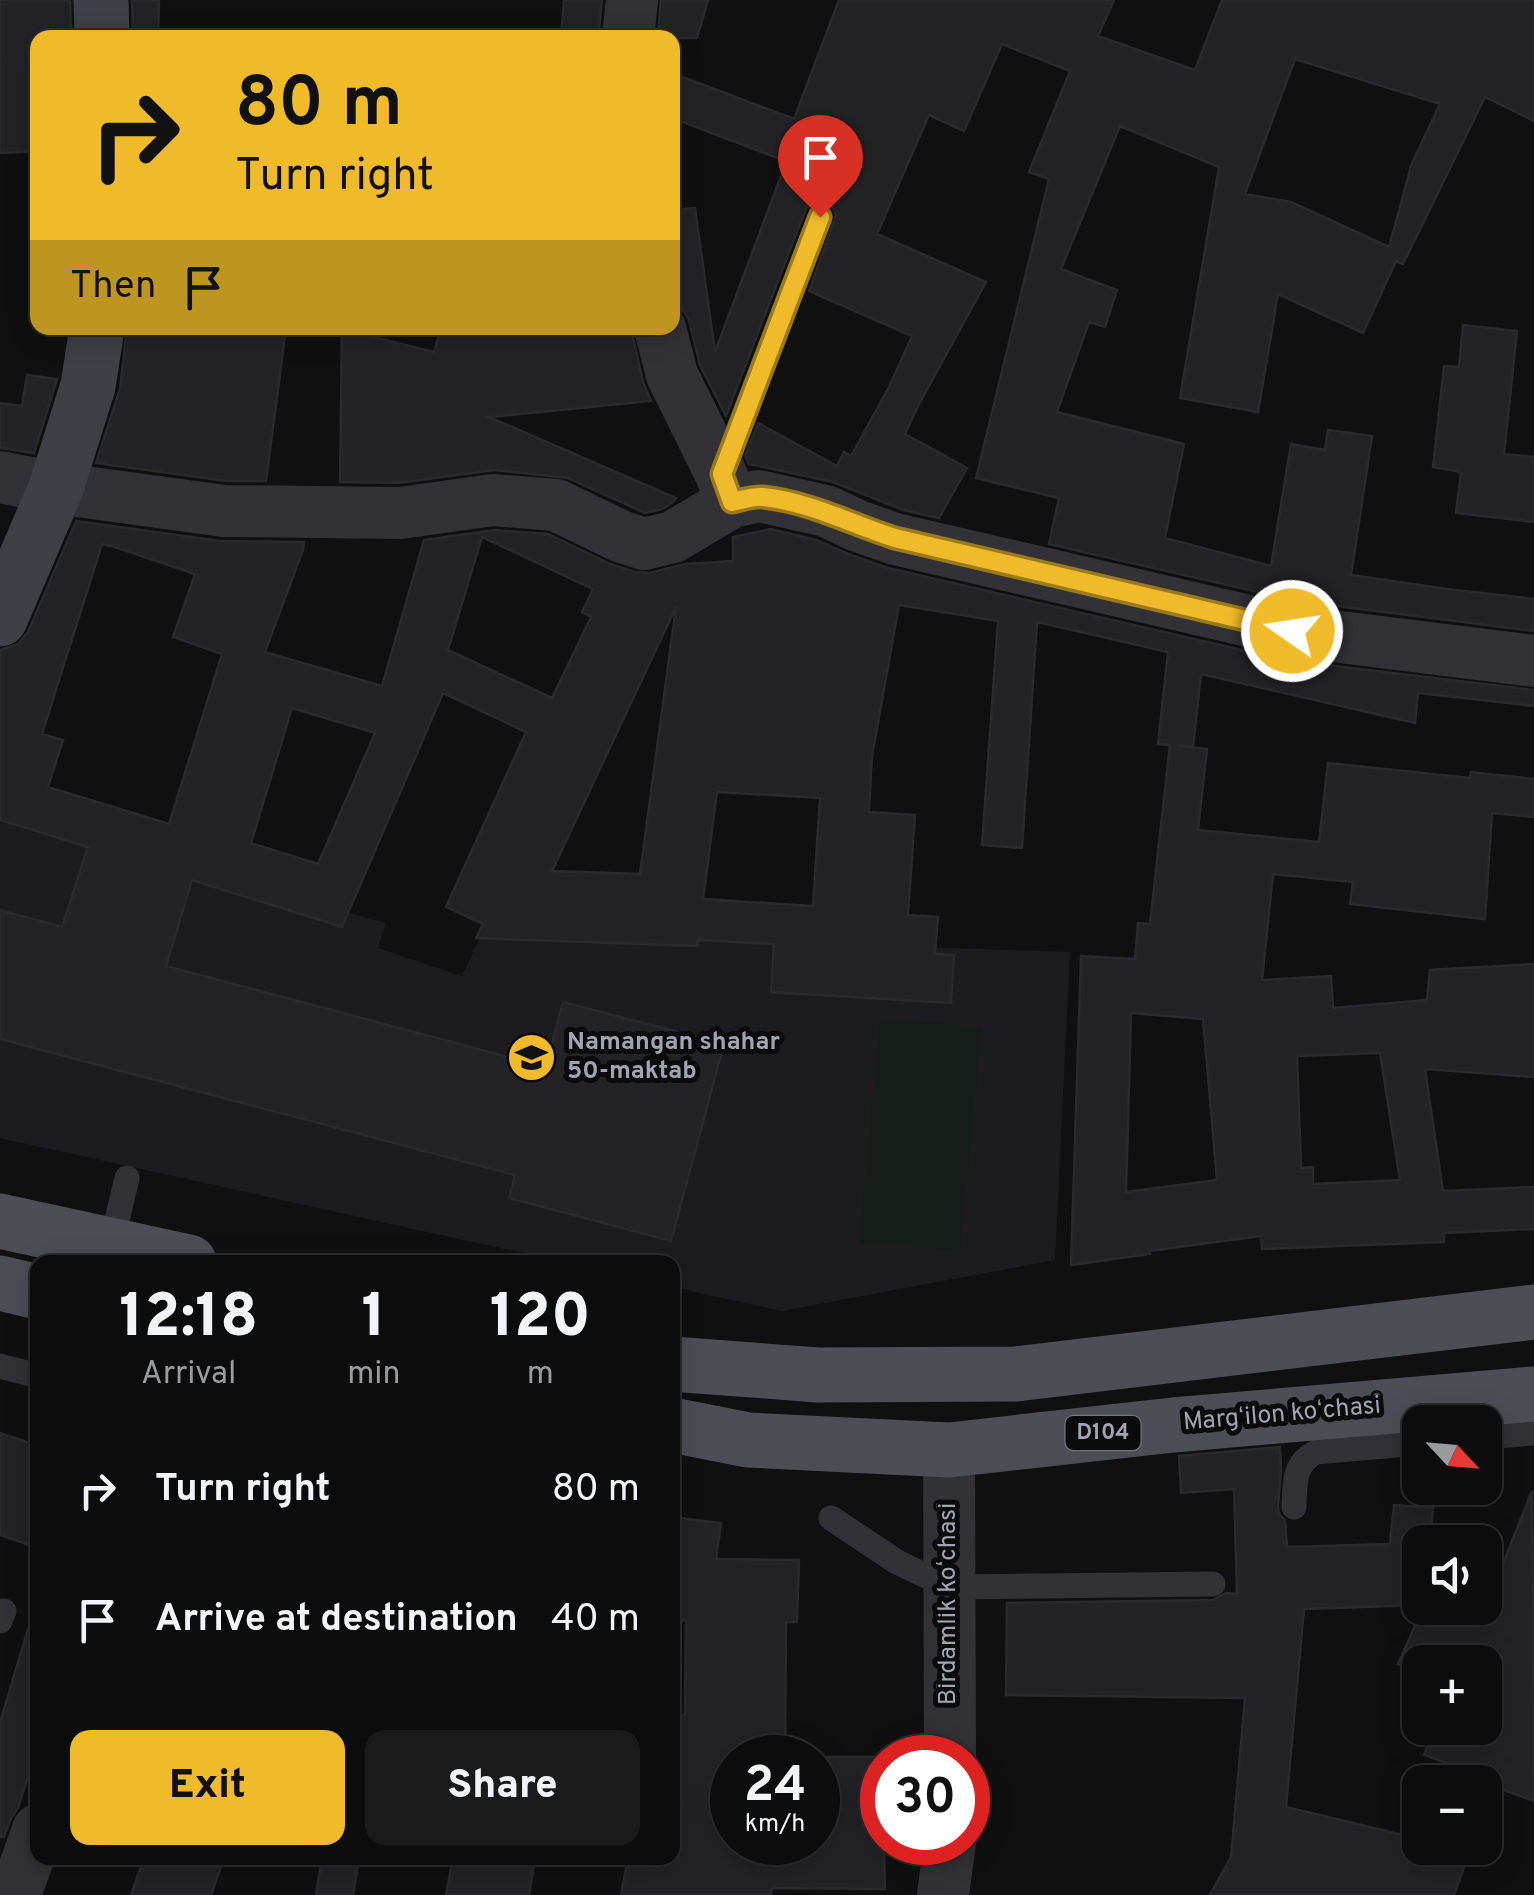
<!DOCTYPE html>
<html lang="en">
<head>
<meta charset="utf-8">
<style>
	body { margin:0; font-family:Overpass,sans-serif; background:#1a1a1b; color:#f1f3f6; height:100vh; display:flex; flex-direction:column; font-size:38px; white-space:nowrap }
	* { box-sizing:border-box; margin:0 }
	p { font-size:32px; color:#9a9b9d }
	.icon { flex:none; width:55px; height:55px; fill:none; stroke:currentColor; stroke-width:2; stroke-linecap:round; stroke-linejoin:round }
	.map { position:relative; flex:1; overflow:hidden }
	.details { position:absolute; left:30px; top:1255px; width:650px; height:610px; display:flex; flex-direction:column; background:#0c0c0d; border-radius:20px; box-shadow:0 5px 25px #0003,0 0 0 2px #2c2c2e }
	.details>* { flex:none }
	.banner { position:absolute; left:30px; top:30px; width:650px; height:305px; border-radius:20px; box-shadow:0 5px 25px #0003,0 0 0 2px #2c2c2e; background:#efbb2a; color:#111; overflow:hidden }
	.needle { width:65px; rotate:116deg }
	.tools { position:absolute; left:1402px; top:1405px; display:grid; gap:20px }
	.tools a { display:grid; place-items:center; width:100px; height:100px; border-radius:20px; background:#0c0c0d; box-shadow:0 5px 25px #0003,0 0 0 2px #2c2c2e; font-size:50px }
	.speed { position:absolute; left:710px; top:1735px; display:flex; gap:20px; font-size:50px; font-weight:700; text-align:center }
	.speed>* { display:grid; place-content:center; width:130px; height:130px; border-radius:50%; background:#0c0c0d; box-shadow:0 5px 25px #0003,0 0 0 2px #2c2c2e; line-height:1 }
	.speed small { font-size:25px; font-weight:400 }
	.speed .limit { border:15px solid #d22; background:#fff; color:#111 }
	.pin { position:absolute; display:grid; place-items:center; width:85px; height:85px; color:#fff; margin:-102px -42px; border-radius:50% 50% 50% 0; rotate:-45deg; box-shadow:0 0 10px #0007 }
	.pin .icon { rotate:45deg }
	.me { position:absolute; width:110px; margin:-55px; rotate:283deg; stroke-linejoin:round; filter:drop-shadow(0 0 8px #0008) }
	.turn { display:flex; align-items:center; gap:35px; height:210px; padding:0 40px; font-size:45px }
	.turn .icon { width:130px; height:130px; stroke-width:2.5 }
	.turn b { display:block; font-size:70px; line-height:85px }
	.then { display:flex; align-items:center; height:95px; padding:0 40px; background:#0003; gap:20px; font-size:38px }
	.eta { display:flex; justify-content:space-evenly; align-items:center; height:170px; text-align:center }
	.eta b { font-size:60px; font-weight:800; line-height:70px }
	.button { display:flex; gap:20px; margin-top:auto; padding:20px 40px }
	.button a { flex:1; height:115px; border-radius:20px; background:#efbb2a; color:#111; font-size:40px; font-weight:800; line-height:115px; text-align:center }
	.button a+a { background:#1a1a1b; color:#f1f3f6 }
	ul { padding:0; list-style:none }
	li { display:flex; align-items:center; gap:30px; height:130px; padding:0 40px }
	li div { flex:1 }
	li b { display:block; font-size:38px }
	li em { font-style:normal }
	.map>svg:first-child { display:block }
</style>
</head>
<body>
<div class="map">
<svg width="1534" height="1895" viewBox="0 0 1534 1895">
	<rect width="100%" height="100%" fill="#101011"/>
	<!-- built -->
	<path fill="#1c1c1e" d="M 0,815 L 386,923 L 378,948 L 462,976 L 482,933 L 1070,952 L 1055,1260 L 782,1311 L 673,1287 L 672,1262 L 564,1262 L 0,1138 Z"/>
	<!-- green -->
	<path fill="#161c18" d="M 880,1018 L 982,1027 L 960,1251 L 859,1242 Z"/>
	<!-- building -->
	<path fill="#232325" stroke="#2a2a2d" stroke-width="2.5" fill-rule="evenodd" d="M 0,0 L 70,0 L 71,36 L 38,35 L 38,151 L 0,153 Z
		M 132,0 L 159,0 L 158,38 L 133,38 Z
		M 564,0 L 602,0 L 598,38 L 561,38 Z
		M 661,0 L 708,0 L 697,38 L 658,38 Z
		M 839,0 L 1114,0 L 1098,36 L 1195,70 L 1222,0 L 1534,0 L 1534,121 L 1485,97 L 1403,264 L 1396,261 L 1363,333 L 1278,294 L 1258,412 L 1180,398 L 1219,167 L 1120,126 L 1061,269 L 1117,290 L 1105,327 L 1089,322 L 1057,412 L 1184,444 L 1165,538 L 1271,566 L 1291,444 L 1325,450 L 1328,430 L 1372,436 L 1351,575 L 1447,589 L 1534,599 L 1534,631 L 1297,601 L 1049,544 L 1059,498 L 976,478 L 1049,179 L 1029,172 L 1070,71 L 1002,44 L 964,131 L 929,115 L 877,234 L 986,282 L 919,404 L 905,434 L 967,468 L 939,518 L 903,510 L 833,482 L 749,464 L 745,456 L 758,423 L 837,466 L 844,452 L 851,456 L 889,387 L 912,336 L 809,291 L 836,215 L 832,206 L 825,202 L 817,201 L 809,205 L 805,211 L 726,416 L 700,365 L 689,320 L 682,308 L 672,302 L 672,210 L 695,208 L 715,352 L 781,176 L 812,171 L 672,118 L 672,73 L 794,119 ZM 1295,59 L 1440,104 L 1412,163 L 1389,247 L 1291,202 L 1245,194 Z
		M 1463,325 L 1517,331 L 1504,454 L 1534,457 L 1534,522 L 1456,513 L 1461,472 L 1433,467 L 1444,366 L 1459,367 Z
		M 127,328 L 286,328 L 266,481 L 226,481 L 96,463 L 120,389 Z
		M 441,328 L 631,328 L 643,382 L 651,401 L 489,417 L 676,498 L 673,502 L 662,509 L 645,513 L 568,478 L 495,470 L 398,483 L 340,482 L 342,329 L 434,352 Z
		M 27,375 L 57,379 L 34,453 L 0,448 L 0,403 L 22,406 Z
		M 76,521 L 220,541 L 304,542 L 303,550 L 265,652 L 382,686 L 424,540 L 494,530 L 548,534 L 610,564 L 635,572 L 650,573 L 685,564 L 733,561 L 733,537 L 771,529 L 816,540 L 848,554 L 888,568 L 1285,660 L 1534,690 L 1534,706 L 1418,693 L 1415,723 L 1201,674 L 1193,747 L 1179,746 L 1207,749 L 1198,830 L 1319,842 L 1328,763 L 1470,778 L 1471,772 L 1534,779 L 1534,817 L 1492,813 L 1485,919 L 1350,904 L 1353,882 L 1273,874 L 1262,980 L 1331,976 L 1333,1008 L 1427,1000 L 1430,970 L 1534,964 L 1534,1077 L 1425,1069 L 1443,1191 L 1534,1187 L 1534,1229 L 1444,1233 L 1444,1242 L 1262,1249 L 1261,1236 L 1149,1251 L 1150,1254 L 1071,1265 L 1081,956 L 1135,959 L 1138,923 L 1150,924 L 1170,745 L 1158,744 L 1168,652 L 1037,622 L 1022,848 L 982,845 L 998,621 L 899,605 L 872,756 L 869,812 L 915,815 L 908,915 L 938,917 L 935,954 L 954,955 L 951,1003 L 771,992 L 774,944 L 698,940 L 697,946 L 476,938 L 483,924 L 446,907 L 526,732 L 443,693 L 342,927 L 192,880 L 166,966 L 546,1067 L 563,1002 L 724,1044 L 671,1241 L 509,1198 L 515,1175 L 0,1039 L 0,910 L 62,927 L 88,847 L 0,820 L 0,650 L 18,644 L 28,632 ZM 482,537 L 593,589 L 582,612 L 591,617 L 552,698 L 448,650 ZM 102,544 L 108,546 L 109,545 L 195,574 L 173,637 L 222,654 L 169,824 L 48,787 L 63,740 L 42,734 ZM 676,607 L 640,874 L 552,871 ZM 292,708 L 375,733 L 318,864 L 251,843 ZM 717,792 L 820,798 L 813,906 L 703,899 ZM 1131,1013 L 1203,1019 L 1217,1180 L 1126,1192 ZM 1380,1053 L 1400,1180 L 1313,1184 L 1313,1167 L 1301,1168 L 1297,1056 Z
		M 0,1433 L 38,1446 L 38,1548 L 0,1535 Z
		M 1280,1447 L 1281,1470 L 1278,1506 L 1279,1514 L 1285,1520 L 1287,1547 L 1390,1544 L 1394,1505 L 1433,1508 L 1430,1542 L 1420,1542 L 1420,1605 L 1304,1609 L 1286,1807 L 1420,1839 L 1420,1848 L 1471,1848 L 1454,1895 L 1210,1895 L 1231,1857 L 1245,1698 L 1006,1695 L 1007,1603 L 1213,1600 L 1226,1593 L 1237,1594 L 1234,1489 L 1181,1493 L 1179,1456 Z
		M 1532,1491 L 1534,1801 L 1493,1786 L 1485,1808 L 1485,1782 L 1449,1782 L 1455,1766 L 1424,1755 L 1435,1728 L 1485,1728 L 1485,1662 L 1420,1662 L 1420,1673 L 1398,1664 L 1423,1608 L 1453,1608 L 1481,1619 Z
		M 672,1517 L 721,1523 L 716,1559 L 799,1560 L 797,1622 L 786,1622 L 785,1758 L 732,1758 L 732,1842 L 818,1842 L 818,1757 L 882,1757 L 885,1889 L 772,1888 L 771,1895 L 621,1895 L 628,1858 L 672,1858 L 672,1715 L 685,1715 L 686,1620 L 673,1621 Z
		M 28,1629 L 38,1631 L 38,1745 L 18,1808 L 10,1820 L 4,1837 L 0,1837 L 0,1723 Z
		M 144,1858 L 224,1858 L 211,1895 L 131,1895 Z
		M 322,1858 L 359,1858 L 353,1895 L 316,1895 Z
		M 453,1858 L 535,1858 L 529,1895 L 446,1895 Z"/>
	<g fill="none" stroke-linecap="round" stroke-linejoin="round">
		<!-- lane -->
		<path stroke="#313136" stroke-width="25" d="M 723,469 L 820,217
			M 111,1245 L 127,1178
			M 0,1366 L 38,1376
			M 1485,1437 L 1534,1433
			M 1294,1507 C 1295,1483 1293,1464 1316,1452 L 1420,1443
			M 831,1518 L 897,1562 L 949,1587 L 1213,1584
			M 0,1621 L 4,1611"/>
		<!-- street -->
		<path stroke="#313136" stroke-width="52" d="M 628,38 L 632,0
			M 660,328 L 672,375 L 721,474 L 732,502
			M 0,477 L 56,488 L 224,511 L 400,513 L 493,500 L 556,505 L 620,536 L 644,544 L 673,537 L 732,502 L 759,496 L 826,511 L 858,526 L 895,539 L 1292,631 L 1534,661
			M 949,1450 L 950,1758
			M 15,1895 L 38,1830
			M 943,1895 L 950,1842"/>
		<!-- secondary -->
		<path stroke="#3f4046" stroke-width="55" d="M 101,0 L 102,38
			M 0,619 L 56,488 L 88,386 L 97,328"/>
		<!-- primary -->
		<path stroke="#4d4e55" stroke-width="55" d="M 0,1221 L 189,1262
			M 0,1283 L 38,1292
			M 672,1364 L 818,1375 L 1016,1374 L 1534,1312
			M 672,1425 L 748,1440 L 949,1450 L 1173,1425 L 1534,1394"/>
	</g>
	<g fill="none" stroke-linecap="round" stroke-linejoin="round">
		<defs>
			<path id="route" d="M 820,217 L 722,474 L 732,502 C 742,500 753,496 763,497 C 810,502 851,524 895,538 L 1292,631"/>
		</defs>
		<!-- route casing -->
		<use href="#route" stroke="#9b7a1b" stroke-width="25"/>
		<!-- route -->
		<use href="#route" stroke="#efbb2a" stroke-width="18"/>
	</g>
	<!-- icons -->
	<defs>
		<symbol id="school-disc" viewBox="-11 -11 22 22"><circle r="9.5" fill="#efbb2a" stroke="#0b0b0c"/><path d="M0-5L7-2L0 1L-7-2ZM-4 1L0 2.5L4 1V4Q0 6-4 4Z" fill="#111"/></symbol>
	</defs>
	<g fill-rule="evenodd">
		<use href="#school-disc" x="504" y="1030" width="55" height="55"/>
	</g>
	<g text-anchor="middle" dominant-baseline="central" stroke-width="10" stroke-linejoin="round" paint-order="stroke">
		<!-- shield labels -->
		<rect fill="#0b0b0c" stroke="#747780" stroke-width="2.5" x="1065.5" y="1416" width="75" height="34" rx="8"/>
		<g font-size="22" font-weight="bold" fill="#a1a5b2">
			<text x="1103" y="1433">D104</text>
		</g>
		<!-- poi labels -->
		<g font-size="25" font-weight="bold" fill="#a1a5b2" stroke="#0b0b0c" text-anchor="start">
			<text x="567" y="1043">Namangan shahar<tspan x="567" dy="29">50-maktab</tspan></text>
		</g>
		<!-- street labels -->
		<g font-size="25" fill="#a1a5b2" stroke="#0b0b0c">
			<text transform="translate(1282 1415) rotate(-5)">Margʻilon koʻchasi</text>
			<text transform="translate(949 1604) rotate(-90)">Birdamlik koʻchasi</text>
		</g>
	</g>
</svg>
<div class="tools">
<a><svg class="needle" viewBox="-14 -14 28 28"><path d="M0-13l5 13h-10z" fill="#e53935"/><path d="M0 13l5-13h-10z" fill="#9a9b9d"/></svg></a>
<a><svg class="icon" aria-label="sound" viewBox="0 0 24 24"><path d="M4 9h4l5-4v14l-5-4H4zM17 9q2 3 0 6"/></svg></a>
<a>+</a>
<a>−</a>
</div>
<div class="speed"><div>24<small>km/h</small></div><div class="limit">30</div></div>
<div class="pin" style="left:820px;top:217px;background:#d93025"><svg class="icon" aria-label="arrive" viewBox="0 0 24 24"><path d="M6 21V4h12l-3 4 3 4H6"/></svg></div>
<svg class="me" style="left:1292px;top:631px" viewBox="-20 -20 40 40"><circle r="17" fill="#efbb2a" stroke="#fff" stroke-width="3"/><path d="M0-11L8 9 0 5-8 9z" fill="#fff"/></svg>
<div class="banner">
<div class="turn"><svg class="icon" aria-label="right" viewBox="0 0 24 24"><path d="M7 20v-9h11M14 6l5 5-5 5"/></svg><div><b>80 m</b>Turn right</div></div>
<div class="then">Then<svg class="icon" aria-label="arrive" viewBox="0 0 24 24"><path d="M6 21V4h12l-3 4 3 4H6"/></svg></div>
</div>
<section class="details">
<div class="eta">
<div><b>12:18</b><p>Arrival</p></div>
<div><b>1</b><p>min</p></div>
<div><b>120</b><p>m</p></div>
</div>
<ul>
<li><svg class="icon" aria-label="right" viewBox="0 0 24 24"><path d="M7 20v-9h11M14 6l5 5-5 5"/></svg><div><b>Turn right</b></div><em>80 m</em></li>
<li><svg class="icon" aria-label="arrive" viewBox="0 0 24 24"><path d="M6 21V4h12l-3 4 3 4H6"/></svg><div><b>Arrive at destination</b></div><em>40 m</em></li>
</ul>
<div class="button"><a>Exit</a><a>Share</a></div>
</section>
</div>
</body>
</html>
